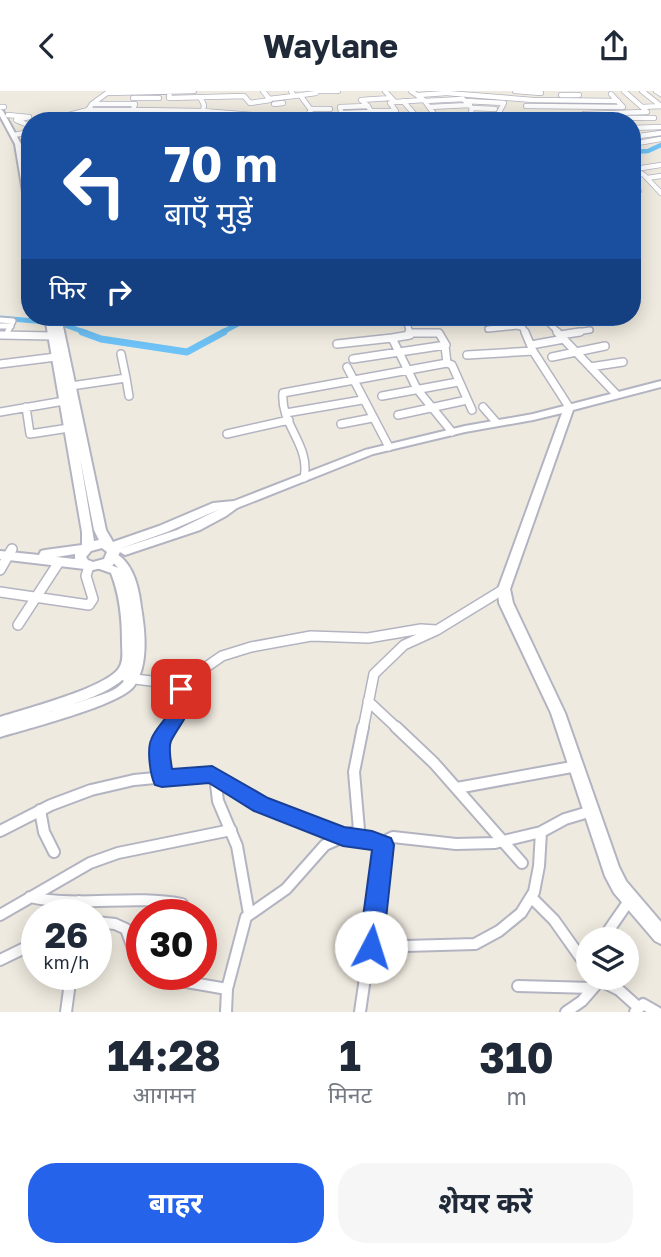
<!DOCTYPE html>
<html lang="hi">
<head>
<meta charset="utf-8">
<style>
	body { margin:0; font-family:"Golos Text","Noto Sans Devanagari",sans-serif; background:#f6f6f7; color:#1f2937; height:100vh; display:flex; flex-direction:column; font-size:26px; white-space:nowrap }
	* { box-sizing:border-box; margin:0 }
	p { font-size:23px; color:#747a83 }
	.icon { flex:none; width:38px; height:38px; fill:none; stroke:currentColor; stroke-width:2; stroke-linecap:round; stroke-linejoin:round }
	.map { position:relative; height:921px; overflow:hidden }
	.sheet { display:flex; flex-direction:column; background:#fff; flex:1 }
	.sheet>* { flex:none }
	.hud { position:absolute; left:21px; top:21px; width:620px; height:214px; border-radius:28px; box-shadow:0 4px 18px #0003; background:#1a4fa0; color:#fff; overflow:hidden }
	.tools { position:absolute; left:576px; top:836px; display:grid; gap:14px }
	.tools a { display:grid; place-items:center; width:63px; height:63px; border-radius:50%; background:#fff; box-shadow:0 4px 18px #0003; font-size:35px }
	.speed { position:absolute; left:21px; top:808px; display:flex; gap:14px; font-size:35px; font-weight:700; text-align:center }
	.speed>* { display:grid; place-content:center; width:91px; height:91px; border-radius:50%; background:#fff; box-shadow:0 4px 18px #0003; line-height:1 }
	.speed small { font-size:18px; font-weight:400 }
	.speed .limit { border:10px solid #d22; background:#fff; color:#111 }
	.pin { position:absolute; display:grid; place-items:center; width:60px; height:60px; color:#fff; margin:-30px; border-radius:14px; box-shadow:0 4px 10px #0006 }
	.me { position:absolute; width:77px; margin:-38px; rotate:5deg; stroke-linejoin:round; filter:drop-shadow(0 0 5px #0008) }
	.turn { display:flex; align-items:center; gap:24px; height:147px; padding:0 28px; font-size:32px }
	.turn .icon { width:91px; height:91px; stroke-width:2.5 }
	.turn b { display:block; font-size:49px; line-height:60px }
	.then { display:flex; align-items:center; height:66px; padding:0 28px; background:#0003; gap:14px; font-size:26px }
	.eta { display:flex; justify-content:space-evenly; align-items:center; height:119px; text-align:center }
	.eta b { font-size:42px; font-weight:700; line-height:49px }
	.primary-button { display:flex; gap:14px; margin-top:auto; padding:14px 28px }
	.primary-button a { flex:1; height:80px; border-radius:28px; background:#2563eb; color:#fff; font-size:28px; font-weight:700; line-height:80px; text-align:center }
	.primary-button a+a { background:#f6f6f7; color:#1f2937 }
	header { display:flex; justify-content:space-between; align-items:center; height:91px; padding:0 28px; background:#fff; font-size:32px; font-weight:700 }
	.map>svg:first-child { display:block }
</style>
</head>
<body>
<header><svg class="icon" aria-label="back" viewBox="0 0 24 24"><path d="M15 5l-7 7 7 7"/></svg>Waylane<svg class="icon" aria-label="share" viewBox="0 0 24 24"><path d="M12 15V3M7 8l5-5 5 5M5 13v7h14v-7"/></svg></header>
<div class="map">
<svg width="661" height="921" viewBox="0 0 661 921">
	<rect width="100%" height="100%" fill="#efeadf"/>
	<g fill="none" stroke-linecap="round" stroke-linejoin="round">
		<!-- canal-far2 -->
		<path stroke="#6ec2f6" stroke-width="4.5" d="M 632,61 L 648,60 L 661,54"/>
		<!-- canal-far1 -->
		<path stroke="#6ec2f6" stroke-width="5" d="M 0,227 L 46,231
			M 62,233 L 87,242
			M 221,242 L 251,226"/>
		<!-- canal -->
		<path stroke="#6ec2f6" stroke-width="7" d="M 82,241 L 101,248 L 187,261 L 224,241"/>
		<defs>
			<path id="minor-far4" d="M 170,0 L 169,7 L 244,5 L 250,12 L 270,9 L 263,0
				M 291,0 L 294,5 L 316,2
				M 316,0 L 338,0
				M 385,0 L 395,11 L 424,9
				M 411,0 L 424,9 L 437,27
				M 515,0 L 541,2
				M 624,0 L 642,16 L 661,15
				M 642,0 L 661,15
				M 656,0 L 661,3
				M 447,2 L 533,9 L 618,10
				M 300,4 L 311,19 L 306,27
				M 418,4 L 446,2
				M 561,4 L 579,4
				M 133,7 L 159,7
				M 269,8 L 294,5
				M 403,10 L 416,25 L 486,30
				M 425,10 L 463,8 L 472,17 L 469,30
				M 465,10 L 504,12 L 496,27 L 486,29
				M 92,13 L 107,2 L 194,0
				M 274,13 L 283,12
				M 368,15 L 361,9 L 391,7
				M 526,15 L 623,16 L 611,3
				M 0,16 L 4,16
				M 430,16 L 470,14
				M 472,17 L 495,18
				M 310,18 L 330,18
				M 88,19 L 133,19
				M 372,20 L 396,20 L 390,12 L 395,11
				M 343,22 L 372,21
				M 584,23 L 647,21 L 642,16
				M 8,24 L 29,26 L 16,29 L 28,34
				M 173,25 L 218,30
				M 518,26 L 654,27
				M 343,28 L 375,28
				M 46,30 L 88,19 L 92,13 L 135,13 L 133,19 L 203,20 L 204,14 L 200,6
				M 84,30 L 105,25
				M 196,30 L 203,20 L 330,30
				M 343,30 L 340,16 L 368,15 L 376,30
				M 632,37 L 661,36
				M 14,44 L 30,41
				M 632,46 L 661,42
				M 632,53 L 661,48
				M 632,78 L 644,84 L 661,102
				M 635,78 L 661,74
				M 647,87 L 661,85
				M 632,91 L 639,100 L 632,100"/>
			<path id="minor-far3" d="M 405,226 L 410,242
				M 543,226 L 559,242
				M 0,229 L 13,230 L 7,242
				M 406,229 L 469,226
				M 0,235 L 11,235
				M 488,238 L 517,235 L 523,237 L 525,242
				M 411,242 L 439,242
				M 569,242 L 590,239"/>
			<path id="minor-far2" d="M 409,241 L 410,244 L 392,247 L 417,298 L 452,341
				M 525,241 L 533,260 L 569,316
				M 557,241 L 616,303
				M 0,244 L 52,245
				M 560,244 L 580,241
				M 337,253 L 392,247
				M 531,254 L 564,248
				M 445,255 L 447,272 L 452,274 L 472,319
				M 467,264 L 533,260
				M 552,266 L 605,255
				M 353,268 L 446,254 L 439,242 L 411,242
				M 0,273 L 56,266
				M 347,276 L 389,356
				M 590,276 L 623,271
				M 126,287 L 129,305
				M 71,295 L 126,287 L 121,263
				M 382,305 L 458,291
				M 26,316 L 30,343 L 69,337
				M 483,316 L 496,331
				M 0,321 L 64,310
				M 286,322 L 362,309
				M 398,324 L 467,309
				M 341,333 L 372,327
				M 227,343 L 289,329
				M 304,387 C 311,354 280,334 283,302 L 447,272"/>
			<path id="minor-far1" d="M 0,479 L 12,458
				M 0,501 L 89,514 L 93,508 L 86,485 L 89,475
				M 18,534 L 59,471
				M 127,587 L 175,593 L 181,598 L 180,618 L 167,638
				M 179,595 L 222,565 L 251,556 L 311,545 L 368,547 L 421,538 L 436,539
				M 368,610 L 398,638
				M 363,638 L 374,583 L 404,554 L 437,539 L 504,498"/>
			<path id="minor" d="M 396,636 L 434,672 L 522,772
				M 215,685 L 218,710 L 237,755 L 249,823
				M 162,688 L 160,652 L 168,636
				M 457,697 L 577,675
				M 40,719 L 44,741 L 54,761
				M 0,740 L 51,714 L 91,699 L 134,689 L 208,682 L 261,714 L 343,746 L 372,749 L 383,754
				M 30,806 C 81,817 131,803 182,813
				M 532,807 L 554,829 L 588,877
				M 79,810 L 79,824
				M 0,824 L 90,772 L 118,762 L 231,739
				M 96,831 L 115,833 L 126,838 L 134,860 L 142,866
				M 602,849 L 631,807
				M 371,856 L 475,853 L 499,840 L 521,822 L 534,801 L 539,775 L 541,741
				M 0,869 L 37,851
				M 167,884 L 181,890 L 227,898
				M 595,887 L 619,899 L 638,916
				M 518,895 L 593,897
				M 66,921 L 71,884
				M 226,921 L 227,898 L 246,826 L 286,798 L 325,754 L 359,739 L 354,681 L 363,636
				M 360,921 L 385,750 L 393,746 L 456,753 L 495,752 L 541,741 L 565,728 L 592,720
				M 566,921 L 582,910 L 595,895
				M 635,921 L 643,913 L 657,921"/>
			<path id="tertiary" d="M 113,461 C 133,470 139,497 141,516 C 145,540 149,574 134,595 C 121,614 26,638 0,646 L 0,626 C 25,618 106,597 119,577 C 124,570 122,560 122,551 C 122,527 120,505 111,482 L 97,477 L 96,474 L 101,470 L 118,477 L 108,465 ZM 127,585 C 122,596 112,600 101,604 L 46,622 C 72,613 106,605 127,585 Z"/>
			<path id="secondary" d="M 0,18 L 3,20 L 21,53 L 30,98 L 30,121 L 26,119 L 15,53 L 0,25 Z
				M 45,226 L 61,226 L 106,439 L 113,451 L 159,435 L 213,412 L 234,410 L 365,359 L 465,335 L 533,323 L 661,290 L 661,296 L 573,319 L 510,498 L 513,512 L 565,622 L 619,776 L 626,790 L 661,831 L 661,853 L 655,850 L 614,802 L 605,785 L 551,622 L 499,512 L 498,498 L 562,322 L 533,329 L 465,341 L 373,363 L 237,417 L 226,425 L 200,439 L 125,464 L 120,461 L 113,474 L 93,479 L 0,468 L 0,460 L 39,464 L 41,460 L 45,459 L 82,454 L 82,441 ZM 80,367 L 94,439 L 99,449 L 94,450 ZM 220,418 L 177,439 L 119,458 L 167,441 ZM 102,457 L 107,461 L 104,468 L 93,471 L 88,469 L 86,466 L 91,460 ZM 75,463 L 75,468 L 56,466 Z"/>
		</defs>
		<!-- minor-far4 casing -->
		<use href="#minor-far4" stroke="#b3b4c1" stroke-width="6"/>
		<!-- minor-far3 casing -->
		<use href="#minor-far3" stroke="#b3b4c1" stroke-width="8"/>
		<!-- minor-far2 casing -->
		<use href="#minor-far2" stroke="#b3b4c1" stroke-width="10"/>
		<!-- minor-far1 casing -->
		<use href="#minor-far1" stroke="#b3b4c1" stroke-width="12"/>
		<!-- minor casing -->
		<use href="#minor" stroke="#b3b4c1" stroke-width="14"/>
		<!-- tertiary casing -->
		<use href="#tertiary" stroke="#b3b4c1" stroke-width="4"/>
		<!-- secondary casing -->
		<use href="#secondary" stroke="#b3b4c1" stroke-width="4"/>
		<!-- minor-far4 -->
		<use href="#minor-far4" stroke="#fff" stroke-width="4.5"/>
		<!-- minor-far3 -->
		<use href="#minor-far3" stroke="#fff" stroke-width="5"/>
		<!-- minor-far2 -->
		<use href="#minor-far2" stroke="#fff" stroke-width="7"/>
		<!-- minor-far1 -->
		<use href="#minor-far1" stroke="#fff" stroke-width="9"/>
		<!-- minor -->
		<use href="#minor" stroke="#fff" stroke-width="10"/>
		<!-- tertiary -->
		<use href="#tertiary" fill="#fff" fill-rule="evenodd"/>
		<!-- secondary -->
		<use href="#secondary" fill="#fff" fill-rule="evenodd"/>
	</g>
	<!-- route -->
	<path fill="#2563eb" stroke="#184099" stroke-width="2" d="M 181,591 L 188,593 C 200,615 180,631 171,650 C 168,657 171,670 172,678 L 212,675 L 268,707 L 344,736 L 372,740 L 391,747 L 394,754 L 383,856 L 379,864 L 371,868 L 363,864 L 359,856 L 372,759 L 343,755 L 254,720 L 209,692 L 162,696 L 155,694 C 150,684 147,659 151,649 C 155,638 165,630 170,620 C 173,610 170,601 175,593 Z"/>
</svg>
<div class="tools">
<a><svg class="icon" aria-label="layers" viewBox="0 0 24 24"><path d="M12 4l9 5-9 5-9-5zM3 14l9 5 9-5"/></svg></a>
</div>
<div class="speed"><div>26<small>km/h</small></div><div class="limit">30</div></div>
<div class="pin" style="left:181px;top:598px;background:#d93025"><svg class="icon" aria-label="arrive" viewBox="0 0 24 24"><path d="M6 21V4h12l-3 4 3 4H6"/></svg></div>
<svg class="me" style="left:371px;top:856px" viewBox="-20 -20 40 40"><circle r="19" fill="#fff"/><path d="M0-13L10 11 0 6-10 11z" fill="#2563eb"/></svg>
<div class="hud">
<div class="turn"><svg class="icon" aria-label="left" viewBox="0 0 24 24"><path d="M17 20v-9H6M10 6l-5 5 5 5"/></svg><div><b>70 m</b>बाएँ मुड़ें</div></div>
<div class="then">फिर<svg class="icon" aria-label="right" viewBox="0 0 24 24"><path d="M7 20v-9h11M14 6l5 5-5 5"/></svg></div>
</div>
</div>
<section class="sheet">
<div class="eta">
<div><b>14:28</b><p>आगमन</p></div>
<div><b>1</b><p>मिनट</p></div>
<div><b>310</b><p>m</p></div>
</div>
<div class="primary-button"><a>बाहर</a><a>शेयर करें</a></div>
</section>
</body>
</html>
